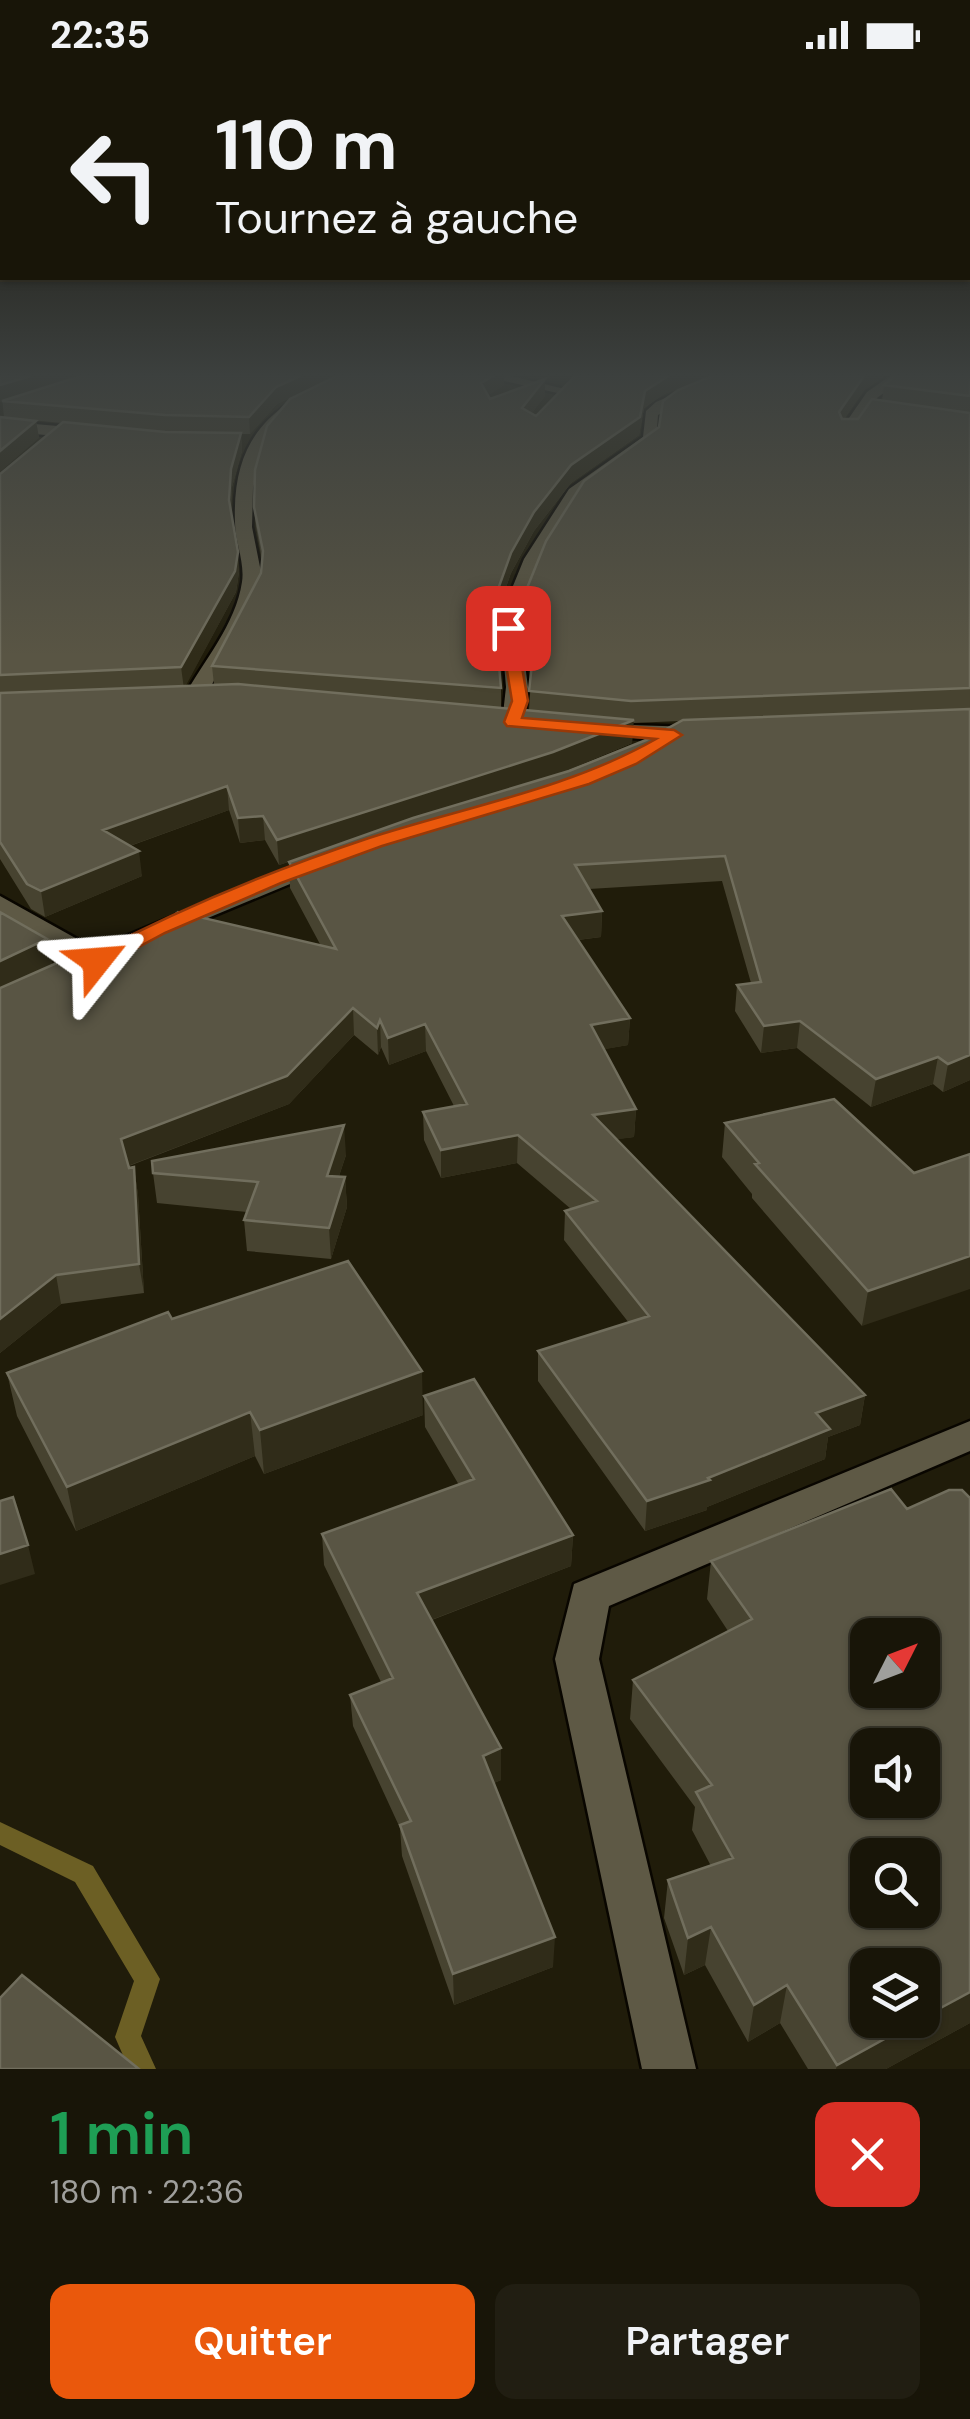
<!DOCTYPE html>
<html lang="fr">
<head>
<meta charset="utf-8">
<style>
	body { margin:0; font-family:"DM Sans",sans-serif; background:#211e12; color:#f1f3f6; height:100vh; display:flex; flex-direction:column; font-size:38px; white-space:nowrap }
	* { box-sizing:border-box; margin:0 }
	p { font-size:32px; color:#9f9f9c }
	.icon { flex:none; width:55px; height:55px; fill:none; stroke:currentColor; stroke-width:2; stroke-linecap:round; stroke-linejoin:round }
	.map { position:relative; height:1999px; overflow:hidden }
	.drawer { display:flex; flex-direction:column; background:#181508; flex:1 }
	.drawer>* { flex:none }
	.top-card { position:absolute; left:0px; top:0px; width:970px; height:210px; box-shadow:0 2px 8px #0004,0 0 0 2px #363429; background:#181508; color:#f1f3f6; overflow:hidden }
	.needle { width:65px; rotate:48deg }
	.fabs { position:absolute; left:850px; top:1548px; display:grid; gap:20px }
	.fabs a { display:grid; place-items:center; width:90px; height:90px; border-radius:20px; background:#181508; box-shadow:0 2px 8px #0004,0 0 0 2px #363429; font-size:50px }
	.pin { position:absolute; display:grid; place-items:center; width:85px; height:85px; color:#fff; margin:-42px; border-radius:20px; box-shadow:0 5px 15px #0006 }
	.me { position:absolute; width:110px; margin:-55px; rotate:62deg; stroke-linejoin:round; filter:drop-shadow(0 0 8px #0008) }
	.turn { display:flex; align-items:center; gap:35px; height:210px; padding:0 50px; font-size:45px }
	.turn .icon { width:130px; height:130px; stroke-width:2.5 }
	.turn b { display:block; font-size:70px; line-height:85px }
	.round { display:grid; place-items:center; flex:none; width:105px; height:105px; border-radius:20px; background:#211e12 }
	.summary { display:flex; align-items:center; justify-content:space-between; height:170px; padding:0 50px }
	h1 { font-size:60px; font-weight:600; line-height:75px; color:#1e9e55 }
	.primary-button { display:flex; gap:20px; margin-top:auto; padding:20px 50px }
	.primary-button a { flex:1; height:115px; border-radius:20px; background:#ea580c; color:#fff; font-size:40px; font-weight:600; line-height:115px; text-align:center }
	.primary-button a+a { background:#211e12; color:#f1f3f6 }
	.status { display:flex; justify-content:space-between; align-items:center; height:70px; padding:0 50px; background:#181508; direction:ltr }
	.status svg { height:28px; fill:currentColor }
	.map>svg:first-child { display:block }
</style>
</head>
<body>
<div class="status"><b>22:35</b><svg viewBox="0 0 49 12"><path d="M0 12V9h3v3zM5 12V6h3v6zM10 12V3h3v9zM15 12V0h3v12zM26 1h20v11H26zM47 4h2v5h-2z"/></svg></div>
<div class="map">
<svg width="970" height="1999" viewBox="0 0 970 1999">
	<rect width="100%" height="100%" fill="#201c0a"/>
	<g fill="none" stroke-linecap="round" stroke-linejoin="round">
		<!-- stream -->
		<path fill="#6c5f24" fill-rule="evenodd" d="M 0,1752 L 93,1796 L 160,1909 L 141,1966 L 156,1999 L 129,1999 L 115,1967 L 134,1911 L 75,1812 L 0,1775 Z"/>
		<defs>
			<path id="minor" d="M 343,306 L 362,306 L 289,343 L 265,372 L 253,418 L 252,457 L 261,502 L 259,523 L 205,628 L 194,634 L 186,633 L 183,628 C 203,592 236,554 242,512 C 245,492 235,472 235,452 C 232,369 270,334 343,306 Z
				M 483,306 L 511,306 L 569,320 L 562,324 Z
				M 890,306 L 906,306 L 877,328 L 853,364 L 843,364 L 840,361 L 867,322 Z
				M 693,316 L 705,319 L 658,345 L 656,372 L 581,427 L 542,489 L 519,548 L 528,617 L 524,653 L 521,658 L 505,658 L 502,653 L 506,617 L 500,548 L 524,489 L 569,419 L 643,367 L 646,341 L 656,332 Z
				M 0,351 L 92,359 L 100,364 L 92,369 L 0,361 Z
				M 594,654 L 697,657 L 708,664 L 697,671 L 586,666 L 583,661 Z
				M 329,781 L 342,789 L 338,794 L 167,865 L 107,897 L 0,944 L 0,924 L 74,889 L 0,845 L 0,826 L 95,879 Z
				M 970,1351 L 970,1381 L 609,1536 L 599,1589 L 696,1999 L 642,1999 L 555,1589 L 574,1514 Z"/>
		</defs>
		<!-- minor casing -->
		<use href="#minor" stroke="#090600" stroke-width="5"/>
		<!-- minor -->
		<use href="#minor" fill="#5e5945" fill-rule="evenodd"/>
	</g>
	<!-- wall -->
	<path fill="#474330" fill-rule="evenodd" d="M 0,306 L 335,306 L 277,334 L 250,364 L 241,364 L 242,381 L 232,417 L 231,442 L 239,502 L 236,522 L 185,616 L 214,615 L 212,596 L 261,503 L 262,490 L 256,457 L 254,437 L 504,315 L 488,325 L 490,329 L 545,309 L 545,326 L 531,344 L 536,346 L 575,306 L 885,306 L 864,320 L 844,349 L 858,349 L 882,331 L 884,315 L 970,306 L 970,1010 L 943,1022 L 933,1014 L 871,1037 L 797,978 L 761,983 L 735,941 L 737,915 L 751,913 L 722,811 L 589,819 L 602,841 L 601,867 L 578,870 L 630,948 L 628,975 L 604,979 L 636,1039 L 634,1067 L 616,1069 L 865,1325 L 860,1355 L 828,1367 L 825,1389 L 707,1437 L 707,1440 L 645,1461 L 538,1311 L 538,1281 L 629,1253 L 564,1170 L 565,1141 L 571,1139 L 517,1093 L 441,1108 L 424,1070 L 423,1042 L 454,1036 L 426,981 L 389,995 L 381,977 L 378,985 L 354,965 L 289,1034 L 129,1096 L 129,1098 L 134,1097 L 138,1125 L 144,1223 L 61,1234 L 0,1283 L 0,842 L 47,869 L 52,895 L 103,902 L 321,876 L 290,818 L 289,792 L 306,786 L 279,795 L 265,770 L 240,773 L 229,740 L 130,776 L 142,806 L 45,847 L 31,839 L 0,789 L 0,404 L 62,353 L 31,350 L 36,351 L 39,368 L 4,347 ZM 699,311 L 659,357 L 523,528 L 523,548 L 531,609 L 529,640 L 501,638 L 501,618 L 495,552 L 497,543 L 511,503 L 534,461 L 571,413 L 639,365 L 644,338 L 664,324 ZM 680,651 L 646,670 L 555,705 L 632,673 L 633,653 Z
		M 725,1053 L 914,1103 L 862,1256 L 752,1128 L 752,1124 L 722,1087 Z
		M 346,1085 L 339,1106 L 345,1107 L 347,1137 L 331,1189 L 247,1181 L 244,1150 L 247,1142 L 157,1133 L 153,1103 Z
		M 172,1249 L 423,1345 L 264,1404 L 255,1386 L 76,1461 L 17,1346 L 7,1303 Z
		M 424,1326 L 573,1465 L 571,1496 L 432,1550 L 501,1710 L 494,1713 L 553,1897 L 454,1935 L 402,1786 L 400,1758 L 353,1656 L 350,1625 L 381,1612 L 324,1495 L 322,1464 L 459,1415 L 425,1357 Z
		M 891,1419 L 970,1953 L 886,1999 L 808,1999 L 780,1953 L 748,1972 L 705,1895 L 684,1905 L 664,1848 L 668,1810 L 711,1796 L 692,1760 L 695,1737 L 630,1649 L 633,1610 L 728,1561 L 707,1529 L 711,1491 Z"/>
	<!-- shaded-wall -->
	<path fill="#302c19" d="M 31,306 L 88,306 L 0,332 L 0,315 Z
		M 300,306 L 335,306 L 277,334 L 250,364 L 249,347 L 276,317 Z
		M 493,306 L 504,306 L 504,315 L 481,330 L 481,313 Z
		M 668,306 L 714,306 L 664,324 L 644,338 L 639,365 L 571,413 L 534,461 L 511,503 L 497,543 L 494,560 L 494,539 L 497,522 L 511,483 L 534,442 L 571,395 L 645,321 Z
		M 864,306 L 885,306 L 864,320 L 837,359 L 839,342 Z
		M 545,309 L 545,326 L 522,356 L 522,338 Z
		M 36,351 L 39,368 L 0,402 L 0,381 Z
		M 241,363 L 242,381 L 232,417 L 230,449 L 229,430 L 231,399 Z
		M 238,482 L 239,502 L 236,522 L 184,619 L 181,597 Z
		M 634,650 L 632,673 L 553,706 L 279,795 L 277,770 Z
		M 227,716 L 229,740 L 107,784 L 103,760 Z
		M 263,746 L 265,770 L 240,773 L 238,748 Z
		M 139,781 L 142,806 L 45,847 L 41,821 Z
		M 602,841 L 601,867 L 561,872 L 562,846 Z
		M 47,869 L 52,895 L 0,920 L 0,891 Z
		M 353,938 L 354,965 L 289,1034 L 125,1097 L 121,1069 Z
		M 630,948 L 628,975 L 590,982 L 591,955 Z
		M 380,950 L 381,977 L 378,985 L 377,958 Z
		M 800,951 L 797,978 L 761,983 L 764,956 Z
		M 425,954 L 426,981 L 389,995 L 388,968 Z
		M 970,985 L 970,1010 L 943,1022 L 948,994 Z
		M 938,987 L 933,1014 L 871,1037 L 876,1009 Z
		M 636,1039 L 634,1067 L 592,1073 L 593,1045 Z
		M 344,1055 L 346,1085 L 329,1136 L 327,1106 Z
		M 518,1065 L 517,1093 L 441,1108 L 441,1080 Z
		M 134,1097 L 138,1125 L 144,1223 L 139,1194 Z
		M 345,1107 L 347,1137 L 331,1189 L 329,1158 Z
		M 970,1186 L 970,1219 L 862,1256 L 868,1221 Z
		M 56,1205 L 61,1234 L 0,1283 L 0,1249 Z
		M 422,1301 L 423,1345 L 264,1404 L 260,1360 Z
		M 865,1325 L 860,1355 L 828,1367 L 825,1389 L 707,1437 L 707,1440 L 645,1461 L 647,1431 L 708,1408 L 816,1343 Z
		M 250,1342 L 255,1386 L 76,1461 L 67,1417 Z
		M 573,1465 L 571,1496 L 418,1555 L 417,1523 Z
		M 28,1475 L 35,1504 L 0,1515 L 0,1484 Z
		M 501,1678 L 501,1710 L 483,1718 L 483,1686 Z
		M 711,1857 L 705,1895 L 684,1905 L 688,1868 Z
		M 555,1867 L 553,1897 L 454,1935 L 453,1904 Z
		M 787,1915 L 780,1953 L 748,1972 L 754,1935 Z
		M 970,1922 L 970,1953 L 886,1999 L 836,1999 L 837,1995 L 919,1950 L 922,1950 L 922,1948 Z"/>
	<!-- building -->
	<path fill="#595544" stroke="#716e5d" stroke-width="2.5" fill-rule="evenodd" d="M 0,306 L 31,306 L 0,315 Z
		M 81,306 L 300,306 L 276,317 L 249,347 L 165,345 L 2,331 Z
		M 337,306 L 493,306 L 481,313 L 490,329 L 545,309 L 522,338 L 536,346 L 575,306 L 668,306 L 645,321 L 640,347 L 571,395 L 534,442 L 511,483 L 497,522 L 494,539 L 501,618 L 212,596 L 261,503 L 263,481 L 254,437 L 255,400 L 267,356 L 290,329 Z
		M 712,306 L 864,306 L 839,342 L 842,349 L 858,349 L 872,329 L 970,343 L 970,618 L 631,631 L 529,621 L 532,594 L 523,528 L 546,471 L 584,411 L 659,357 L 663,331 L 678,320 Z
		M 894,306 L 970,306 L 970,326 L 884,315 Z
		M 0,347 L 36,351 L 0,381 Z
		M 63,352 L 165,362 L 241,363 L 231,399 L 229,430 L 238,482 L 235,501 L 181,597 L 0,605 L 0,404 Z
		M 238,614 L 634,650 L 553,682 L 277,770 L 263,746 L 238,748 L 227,716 L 103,760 L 139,781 L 41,821 L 27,814 L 0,772 L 0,623 Z
		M 970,639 L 970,985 L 948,994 L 938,987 L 876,1009 L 800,951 L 764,956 L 737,915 L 761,912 L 725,786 L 575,795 L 602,841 L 562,846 L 630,948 L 591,955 L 636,1039 L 593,1045 L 865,1325 L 816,1343 L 830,1359 L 708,1408 L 710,1410 L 647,1431 L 538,1281 L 649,1246 L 565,1141 L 597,1131 L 518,1065 L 441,1080 L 423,1042 L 467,1034 L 425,954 L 388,968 L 380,950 L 377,958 L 353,938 L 287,1006 L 121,1069 L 129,1098 L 134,1097 L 139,1194 L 56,1205 L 0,1249 L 0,918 L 75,885 L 103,902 L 178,842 L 336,879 L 289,792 L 413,748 L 569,701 L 646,670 L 683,650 Z
		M 0,842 L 47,869 L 0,891 Z
		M 834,1029 L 914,1103 L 970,1084 L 970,1186 L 868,1221 L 755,1094 L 759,1093 L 725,1053 Z
		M 344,1055 L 327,1106 L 345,1107 L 329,1158 L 244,1150 L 258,1112 L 153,1103 L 152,1091 Z
		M 348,1191 L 422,1301 L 260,1360 L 250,1342 L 67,1417 L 7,1303 L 168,1242 L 172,1249 Z
		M 474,1309 L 573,1465 L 417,1523 L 501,1678 L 483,1686 L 555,1867 L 453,1904 L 400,1755 L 411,1751 L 350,1625 L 393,1608 L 322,1464 L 474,1409 L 424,1326 Z
		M 891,1419 L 907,1439 L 949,1420 L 962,1420 L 970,1428 L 970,1922 L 922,1948 L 922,1895 L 868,1895 L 868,1950 L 919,1950 L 837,1995 L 787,1915 L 754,1935 L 711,1857 L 688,1868 L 668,1810 L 733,1788 L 696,1722 L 712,1715 L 633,1610 L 752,1549 L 711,1491 ZM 868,1565 L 922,1565 L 922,1620 L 868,1620 ZM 868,1675 L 922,1675 L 922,1730 L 868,1730 ZM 868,1785 L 922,1785 L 922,1840 L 868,1840 Z
		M 13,1427 L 28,1475 L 0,1484 L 0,1431 Z
		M 22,1905 L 139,1999 L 0,1999 L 0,1928 Z"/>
	<!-- sky -->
	<linearGradient id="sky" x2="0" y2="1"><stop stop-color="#120f06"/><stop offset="0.52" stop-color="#3c403e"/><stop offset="1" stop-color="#3c403e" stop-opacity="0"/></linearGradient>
	<rect width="970" height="586" fill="url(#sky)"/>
	<!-- route -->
	<path fill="#ea580c" stroke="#983908" stroke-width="2.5" d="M 508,554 L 515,558 L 528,631 L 522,648 L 674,660 L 682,665 L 636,694 L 589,714 L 382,776 L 281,813 L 165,863 L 105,895 L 90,895 L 87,891 L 90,886 C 179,839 273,800 369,768 C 465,737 568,719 656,669 L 507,656 L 504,652 L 512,631 L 500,558 Z"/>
</svg>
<div class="fabs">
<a><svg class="needle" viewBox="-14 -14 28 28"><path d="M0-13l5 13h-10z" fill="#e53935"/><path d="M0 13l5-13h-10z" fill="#9f9f9c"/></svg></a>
<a><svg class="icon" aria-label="sound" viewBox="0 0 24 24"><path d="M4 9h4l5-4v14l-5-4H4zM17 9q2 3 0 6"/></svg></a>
<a><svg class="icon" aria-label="search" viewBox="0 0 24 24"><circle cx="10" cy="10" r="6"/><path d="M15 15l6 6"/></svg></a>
<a><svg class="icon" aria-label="layers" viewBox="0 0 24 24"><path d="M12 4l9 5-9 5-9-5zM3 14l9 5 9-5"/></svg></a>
</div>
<div class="pin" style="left:508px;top:558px;background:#d93025"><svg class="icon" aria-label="arrive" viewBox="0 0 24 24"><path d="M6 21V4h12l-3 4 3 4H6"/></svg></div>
<svg class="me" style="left:97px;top:891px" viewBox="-20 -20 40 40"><path d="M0-17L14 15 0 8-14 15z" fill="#ea580c" stroke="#fff" stroke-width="4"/></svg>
<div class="top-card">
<div class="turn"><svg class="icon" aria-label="left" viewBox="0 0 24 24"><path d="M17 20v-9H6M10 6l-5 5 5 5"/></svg><div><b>110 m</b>Tournez à gauche</div></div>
</div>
</div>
<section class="drawer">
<div class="summary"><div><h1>1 min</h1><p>180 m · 22:36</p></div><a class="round" style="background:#d93025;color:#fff"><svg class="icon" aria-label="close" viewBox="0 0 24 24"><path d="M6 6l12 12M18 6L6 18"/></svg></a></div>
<div class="primary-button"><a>Quitter</a><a>Partager</a></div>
</section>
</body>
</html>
